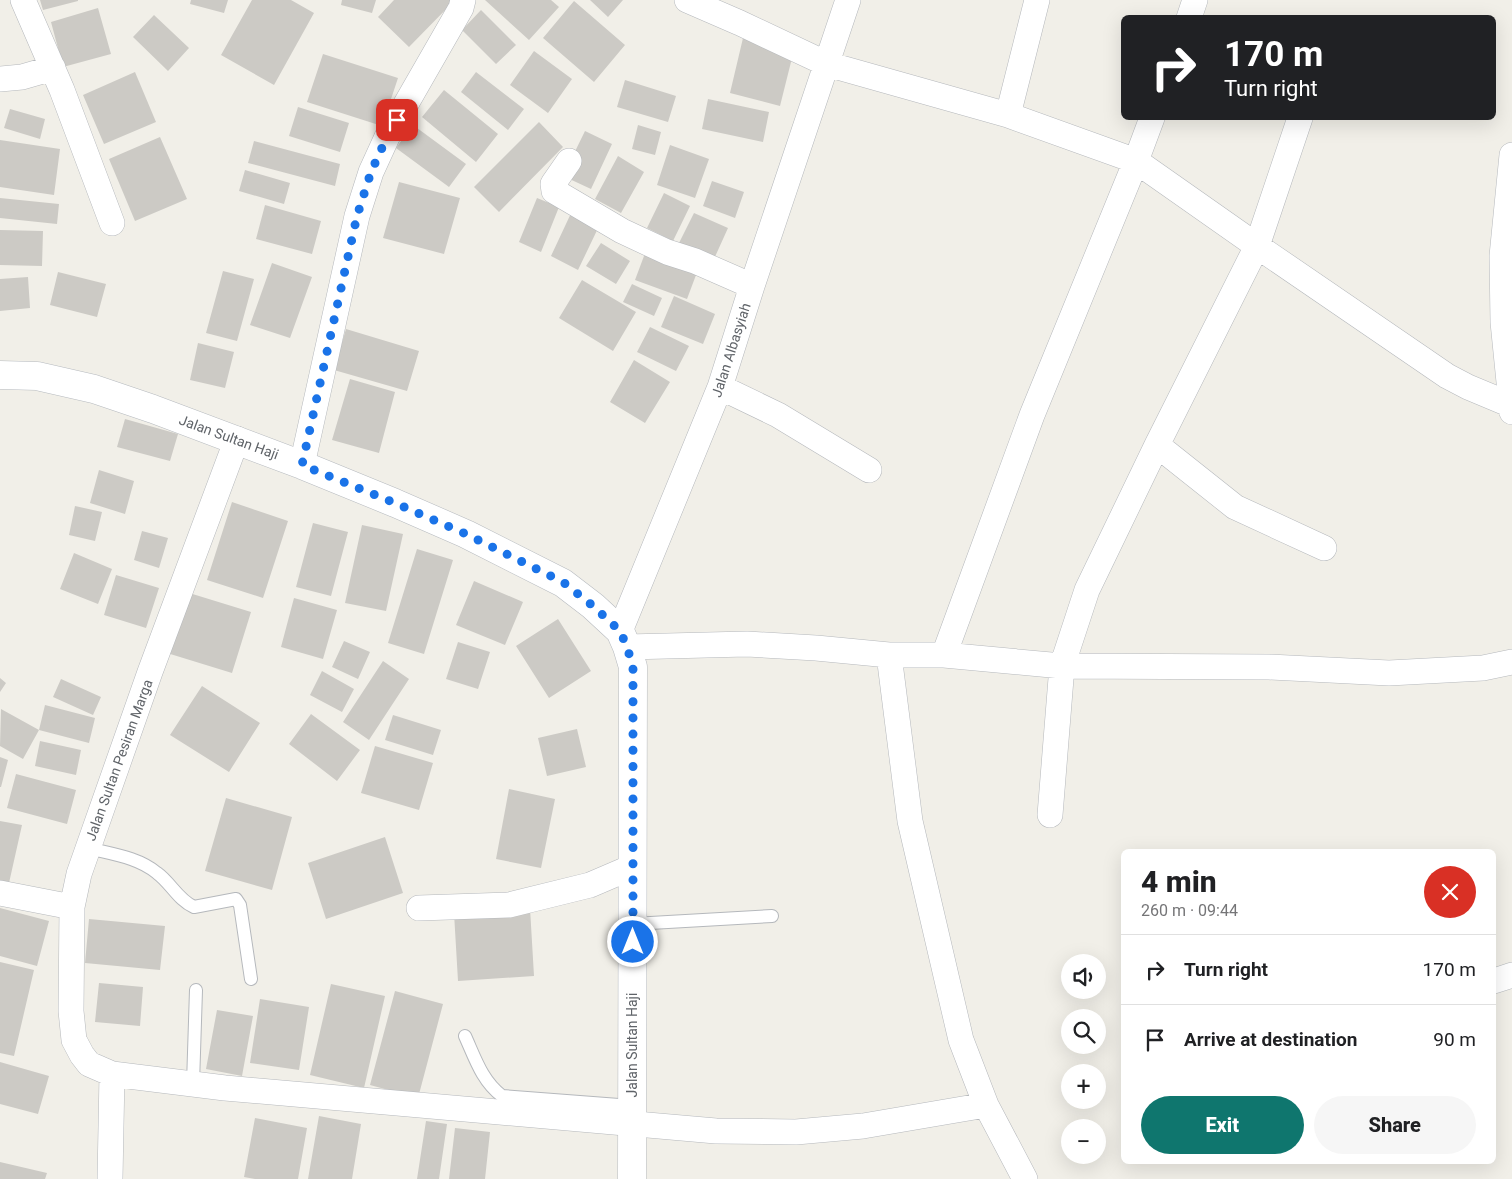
<!DOCTYPE html>
<html lang="en">
<head>
<meta charset="utf-8">
<style>
	body { margin:0; font-family:Roboto,sans-serif; background:#f6f6f6; color:#202124; height:100vh; display:flex; flex-direction:column; font-size:19px; white-space:nowrap }
	* { box-sizing:border-box; margin:0 }
	p { font-size:16px; color:#757577 }
	.icon { flex:none; width:28px; height:28px; fill:none; stroke:currentColor; stroke-width:2; stroke-linecap:round; stroke-linejoin:round }
	.map { position:relative; flex:1; overflow:hidden }
	.side { position:absolute; left:1121px; top:849px; width:375px; height:315px; display:flex; flex-direction:column; background:#fff; border-radius:8px; box-shadow:0 5px 20px #0002 }
	.side>* { flex:none }
	.top-card { position:absolute; left:1121px; top:15px; width:375px; height:105px; border-radius:8px; box-shadow:0 5px 20px #0002; background:#202124; color:#fff; overflow:hidden }
	.buttons { position:absolute; left:1061px; top:954px; display:grid; gap:10px }
	.buttons a { display:grid; place-items:center; width:45px; height:45px; border-radius:50%; background:#fff; box-shadow:0 5px 20px #0002; font-size:25px }
	.pin { position:absolute; display:grid; place-items:center; width:42px; height:42px; color:#fff; margin:-21px; border-radius:10px; box-shadow:0 2px 8px #0006 }
	.me { position:absolute; width:55px; margin:-28px; rotate:0deg; stroke-linejoin:round; filter:drop-shadow(0 0 4px #0008) }
	.turn { display:flex; align-items:center; gap:18px; height:105px; padding:0 20px; font-size:22px }
	.turn .icon { width:65px; height:65px; stroke-width:2.5 }
	.turn b { display:block; font-size:35px; line-height:42px }
	.round { display:grid; place-items:center; flex:none; width:52px; height:52px; border-radius:26px; background:#f6f6f6 }
	.overview { display:flex; align-items:center; justify-content:space-between; height:85px; padding:0 20px }
	h1 { font-size:30px; font-weight:800; line-height:38px }
	.action { display:flex; gap:10px; margin-top:auto; padding:10px 20px }
	.action a { flex:1; height:58px; border-radius:30px; background:#0f766e; color:#fff; font-size:20px; font-weight:800; line-height:58px; text-align:center }
	.action a+a { background:#f6f6f6; color:#202124 }
	ul { padding:0; list-style:none }
	li { display:flex; align-items:center; gap:15px; height:70px; padding:0 20px; border-top:1px solid #e0e0e0 }
	li div { flex:1 }
	li b { display:block; font-size:19px }
	li em { font-style:normal }
	.map>svg:first-child { display:block }
</style>
</head>
<body>
<div class="map">
<svg width="1512" height="1179" viewBox="0 0 1512 1179">
	<rect width="100%" height="100%" fill="#f1efe8"/>
	<!-- building -->
	<path fill="#cccac5" d="M 40,0 L 78,0 L 78,1 L 43,10 Z
		M 191,0 L 228,0 L 224,13 L 190,4 Z
		M 252,0 L 291,0 L 314,13 L 274,85 L 221,55 Z
		M 342,0 L 376,0 L 372,13 L 341,5 Z
		M 394,0 L 455,0 L 409,47 L 378,17 Z
		M 485,0 L 551,0 L 559,7 L 529,40 Z
		M 590,0 L 623,0 L 608,17 Z
		M 574,1 L 625,45 L 594,82 L 543,38 Z
		M 98,8 L 111,54 L 63,67 L 51,22 Z
		M 481,10 L 516,45 L 496,64 L 462,30 Z
		M 154,15 L 189,48 L 168,71 L 133,37 Z
		M 743,38 L 794,50 L 780,106 L 730,93 Z
		M 534,51 L 572,79 L 548,113 L 510,85 Z
		M 323,54 L 398,78 L 382,126 L 307,102 Z
		M 135,72 L 156,122 L 104,144 L 83,95 Z
		M 476,72 L 524,109 L 508,130 L 461,92 Z
		M 625,80 L 676,96 L 668,122 L 617,107 Z
		M 444,90 L 498,134 L 476,162 L 422,117 Z
		M 708,99 L 769,112 L 763,142 L 702,129 Z
		M 298,107 L 349,123 L 340,152 L 289,136 Z
		M 10,109 L 45,119 L 40,139 L 4,128 Z
		M 539,122 L 563,147 L 499,212 L 474,187 Z
		M 413,125 L 466,164 L 449,187 L 396,148 Z
		M 638,125 L 661,132 L 655,155 L 632,149 Z
		M 585,131 L 612,144 L 591,189 L 563,176 Z
		M 160,137 L 187,199 L 135,221 L 109,159 Z
		M 0,140 L 60,149 L 54,195 L 0,187 Z
		M 254,141 L 340,164 L 335,186 L 248,163 Z
		M 670,145 L 709,159 L 695,198 L 657,185 Z
		M 618,156 L 644,172 L 621,213 L 595,199 Z
		M 245,170 L 290,183 L 284,204 L 239,191 Z
		M 712,181 L 744,192 L 735,218 L 703,206 Z
		M 399,182 L 460,198 L 444,254 L 383,238 Z
		M 664,193 L 690,206 L 673,241 L 647,228 Z
		M 0,198 L 59,204 L 57,224 L 0,218 Z
		M 537,198 L 559,207 L 541,252 L 519,242 Z
		M 265,205 L 321,221 L 312,254 L 256,239 Z
		M 573,209 L 601,222 L 578,270 L 551,256 Z
		M 694,213 L 728,228 L 714,259 L 679,243 Z
		M 0,230 L 43,231 L 42,266 L 0,265 Z
		M 601,243 L 630,261 L 616,284 L 586,266 Z
		M 647,248 L 699,267 L 687,299 L 635,280 Z
		M 272,263 L 312,277 L 290,338 L 250,325 Z
		M 223,271 L 254,279 L 237,341 L 206,333 Z
		M 58,272 L 106,284 L 97,317 L 50,305 Z
		M 28,277 L 30,308 L 0,311 L 0,279 Z
		M 582,280 L 636,312 L 613,351 L 559,318 Z
		M 632,284 L 662,298 L 654,316 L 623,302 Z
		M 674,296 L 715,314 L 703,344 L 661,327 Z
		M 650,327 L 689,346 L 676,371 L 637,352 Z
		M 346,329 L 419,351 L 407,391 L 334,370 Z
		M 198,343 L 234,352 L 225,388 L 190,380 Z
		M 634,360 L 670,382 L 645,423 L 610,402 Z
		M 350,379 L 395,392 L 379,453 L 332,440 Z
		M 125,419 L 178,434 L 170,461 L 117,447 Z
		M 99,470 L 134,481 L 125,514 L 90,503 Z
		M 232,502 L 288,521 L 263,598 L 207,580 Z
		M 75,506 L 102,512 L 95,541 L 69,535 Z
		M 313,523 L 348,532 L 331,596 L 296,587 Z
		M 362,525 L 403,534 L 386,611 L 345,603 Z
		M 142,531 L 168,538 L 159,568 L 134,560 Z
		M 417,549 L 453,560 L 424,654 L 388,643 Z
		M 74,553 L 112,569 L 98,604 L 60,589 Z
		M 116,575 L 159,588 L 146,628 L 104,615 Z
		M 474,581 L 523,602 L 505,645 L 456,625 Z
		M 186,592 L 251,612 L 232,673 L 167,653 Z
		M 294,598 L 337,610 L 323,659 L 281,647 Z
		M 558,619 L 591,671 L 549,698 L 516,646 Z
		M 344,641 L 370,652 L 358,679 L 332,667 Z
		M 458,642 L 490,652 L 478,689 L 446,679 Z
		M 383,661 L 409,679 L 369,740 L 343,722 Z
		M 322,671 L 354,689 L 342,712 L 310,695 Z
		M 0,678 L 6,683 L 0,692 Z
		M 61,679 L 101,697 L 93,715 L 53,697 Z
		M 202,686 L 260,723 L 229,772 L 170,735 Z
		M 45,705 L 95,718 L 89,743 L 39,730 Z
		M 1,709 L 39,730 L 23,759 L 0,746 Z
		M 311,714 L 360,750 L 337,781 L 289,744 Z
		M 393,715 L 441,730 L 433,755 L 385,740 Z
		M 577,729 L 586,767 L 547,776 L 538,738 Z
		M 40,741 L 81,750 L 76,775 L 35,766 Z
		M 375,746 L 433,763 L 419,810 L 361,793 Z
		M 0,757 L 8,760 L 1,787 L 0,787 Z
		M 16,774 L 76,790 L 67,824 L 7,808 Z
		M 509,789 L 555,799 L 541,868 L 496,859 Z
		M 226,798 L 292,817 L 272,890 L 205,871 Z
		M 0,821 L 22,825 L 9,883 L 0,881 Z
		M 385,837 L 403,893 L 326,919 L 308,863 Z
		M 0,908 L 49,921 L 37,966 L 0,956 Z
		M 530,908 L 534,976 L 458,981 L 454,913 Z
		M 89,919 L 165,926 L 160,970 L 85,963 Z
		M 0,962 L 34,970 L 14,1056 L 0,1053 Z
		M 99,983 L 143,987 L 140,1026 L 95,1022 Z
		M 331,984 L 385,996 L 364,1088 L 310,1075 Z
		M 395,991 L 443,1004 L 418,1098 L 370,1085 Z
		M 260,999 L 309,1007 L 299,1070 L 250,1063 Z
		M 217,1010 L 253,1016 L 242,1076 L 206,1069 Z
		M 0,1062 L 49,1076 L 38,1114 L 0,1104 Z
		M 319,1116 L 361,1124 L 352,1179 L 308,1179 Z
		M 255,1118 L 307,1128 L 298,1179 L 255,1179 L 244,1177 Z
		M 426,1121 L 447,1124 L 439,1179 L 417,1179 Z
		M 455,1128 L 490,1132 L 485,1179 L 449,1179 Z
		M 0,1162 L 47,1173 L 45,1179 L 0,1179 Z"/>
	<g fill="none" stroke-linecap="round" stroke-linejoin="round">
		<defs>
			<path id="lane" d="M 88,848 C 111,854 138,857 157,873 C 171,883 178,900 194,907 L 236,899 L 240,905 L 251,979
				M 633,924 L 772,916
				M 465,1036 C 475,1058 482,1081 502,1096 L 632,1106
				M 193,1084 L 196,990"/>
			<path id="street" d="M 23,0 L 62,90 L 112,223
				M 687,0 L 740,23 L 827,64 L 1008,115 L 1136,161 L 1257,246 L 1447,376 L 1468,387 L 1511,405
				M 1189,18 L 1195,0
				M 0,79 L 22,77 L 53,68
				M 1008,115 L 1037,0
				M 1512,155 L 1502,256 L 1503,322 L 1512,412
				M 569,161 L 553,184 L 554,191 L 622,231 L 667,252 L 695,261 L 752,286
				M 720,387 L 778,415 L 869,470
				M 237,439 L 150,672 L 79,874 L 72,907 L 71,1011 L 74,1040 L 82,1055 L 89,1064 L 112,1074 L 225,1088 L 716,1131 L 796,1132 L 863,1126 L 986,1105
				M 1157,445 L 1235,507 L 1324,548
				M 302,465 L 357,216 L 371,172 L 387,137 L 461,8 L 463,0
				M 620,631 L 720,387 L 752,286 L 848,0
				M 627,647 L 747,644 L 816,648 L 889,655 L 944,655 L 1062,666 L 1269,667 L 1389,673 L 1483,668 L 1512,662
				M 889,655 L 910,821 L 961,1040 L 986,1105 L 1025,1179
				M 944,655 L 1032,415 L 1136,161 L 1152,118
				M 1050,815 L 1062,666 L 1087,590 L 1157,445 L 1257,246 L 1300,118
				M 0,893 L 72,907
				M 419,908 L 509,905 L 590,885 L 632,867
				M 1494,981 L 1512,975
				M 110,1179 L 112,1074"/>
			<path id="secondary" d="M 0,375 L 37,376 L 94,389 L 153,409 L 302,465 L 395,503 L 466,534 L 563,583 L 593,606 L 620,631 L 627,647 L 633,667 L 632,1179"/>
		</defs>
		<!-- lane casing -->
		<use href="#lane" stroke="#b5b8bc" stroke-width="14"/>
		<!-- street casing -->
		<use href="#street" stroke="#b5b8bc" stroke-width="26"/>
		<!-- secondary casing -->
		<use href="#secondary" stroke="#b6babf" stroke-width="29"/>
		<!-- lane -->
		<use href="#lane" stroke="#fff" stroke-width="12"/>
		<!-- street -->
		<use href="#street" stroke="#fff" stroke-width="25"/>
		<!-- secondary -->
		<use href="#secondary" stroke="#fff" stroke-width="28"/>
	</g>
	<g fill="none" stroke-linecap="round" stroke-linejoin="round">
		<!-- route -->
		<path stroke="#1a73e8" stroke-width="9" stroke-dasharray="0 16.2" d="M 397,120 L 387,137 L 371,172 L 357,216 L 302,465 L 395,503 L 466,534 L 563,582 L 593,606 L 620,631 L 627,647 L 633,667 L 633,942"/>
	</g>
	<g text-anchor="middle" dominant-baseline="central" stroke-width="4" stroke-linejoin="round" paint-order="stroke">
		<!-- street labels -->
		<g font-size="14" fill="#5f6368" stroke="#fff">
			<text transform="translate(731 350) rotate(-72)">Jalan Albasyiah</text>
			<text transform="translate(229 437) rotate(20)">Jalan Sultan Haji</text>
			<text transform="translate(119 760) rotate(-70)">Jalan Sultan Pesiran Marga</text>
			<text transform="translate(632 1045) rotate(-90)">Jalan Sultan Haji</text>
		</g>
	</g>
</svg>
<div class="buttons">
<a><svg class="icon" aria-label="sound" viewBox="0 0 24 24"><path d="M4 9h4l5-4v14l-5-4H4zM17 9q2 3 0 6"/></svg></a>
<a><svg class="icon" aria-label="search" viewBox="0 0 24 24"><circle cx="10" cy="10" r="6"/><path d="M15 15l6 6"/></svg></a>
<a>+</a>
<a>−</a>
</div>
<div class="pin" style="left:397px;top:120px;background:#d93025"><svg class="icon" aria-label="arrive" viewBox="0 0 24 24"><path d="M6 21V4h12l-3 4 3 4H6"/></svg></div>
<svg class="me" style="left:633px;top:942px" viewBox="-20 -20 40 40"><circle r="17" fill="#1a73e8" stroke="#fff" stroke-width="3"/><path d="M0-11L8 9 0 5-8 9z" fill="#fff"/></svg>
<div class="top-card">
<div class="turn"><svg class="icon" aria-label="right" viewBox="0 0 24 24"><path d="M7 20v-9h11M14 6l5 5-5 5"/></svg><div><b>170 m</b>Turn right</div></div>
</div>
<section class="side">
<div class="overview"><div><h1>4 min</h1><p>260 m · 09:44</p></div><a class="round" style="background:#d93025;color:#fff"><svg class="icon" aria-label="close" viewBox="0 0 24 24"><path d="M6 6l12 12M18 6L6 18"/></svg></a></div>
<ul>
<li><svg class="icon" aria-label="right" viewBox="0 0 24 24"><path d="M7 20v-9h11M14 6l5 5-5 5"/></svg><div><b>Turn right</b></div><em>170 m</em></li>
<li><svg class="icon" aria-label="arrive" viewBox="0 0 24 24"><path d="M6 21V4h12l-3 4 3 4H6"/></svg><div><b>Arrive at destination</b></div><em>90 m</em></li>
</ul>
<div class="action"><a>Exit</a><a>Share</a></div>
</section>
</div>
</body>
</html>
